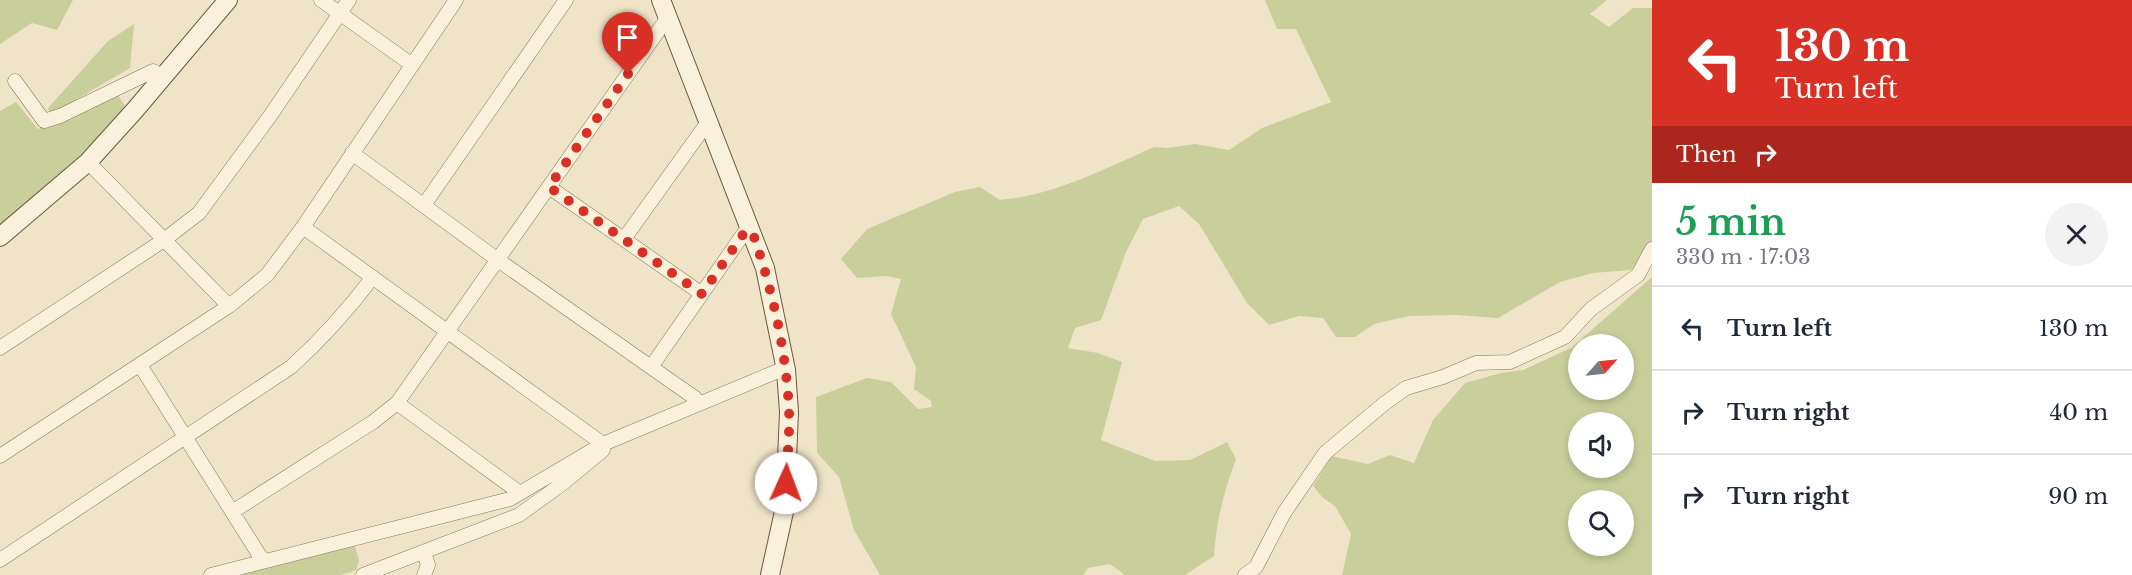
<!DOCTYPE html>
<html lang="en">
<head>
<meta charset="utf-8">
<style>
	body { margin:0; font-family:"Libre Baskerville",serif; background:#f2f2f3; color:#1f2937; height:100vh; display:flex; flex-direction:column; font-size:22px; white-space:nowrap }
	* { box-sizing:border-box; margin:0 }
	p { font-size:20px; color:#747a83 }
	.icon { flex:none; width:33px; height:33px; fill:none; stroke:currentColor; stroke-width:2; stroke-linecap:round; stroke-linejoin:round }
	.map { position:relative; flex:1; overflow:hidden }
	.sheet { display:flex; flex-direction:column; background:#fff; width:480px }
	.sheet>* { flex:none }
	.top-card { background:#d93025; color:#fff; overflow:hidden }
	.needle { width:39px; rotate:63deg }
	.controls { position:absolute; left:1568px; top:334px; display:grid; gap:12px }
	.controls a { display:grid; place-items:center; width:66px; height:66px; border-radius:50%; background:#fff; box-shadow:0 3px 9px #0003; font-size:30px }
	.pin { position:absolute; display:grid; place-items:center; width:51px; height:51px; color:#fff; margin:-62px -26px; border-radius:50% 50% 50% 0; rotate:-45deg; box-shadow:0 0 6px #0007 }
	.pin .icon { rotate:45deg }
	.me { position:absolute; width:66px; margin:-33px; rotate:2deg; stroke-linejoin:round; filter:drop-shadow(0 0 4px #0008) }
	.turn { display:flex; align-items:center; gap:21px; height:126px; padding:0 24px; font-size:27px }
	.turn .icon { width:78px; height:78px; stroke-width:2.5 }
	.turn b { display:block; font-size:42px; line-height:51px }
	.then { display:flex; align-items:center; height:57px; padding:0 24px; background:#0003; gap:12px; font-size:22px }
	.round { display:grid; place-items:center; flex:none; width:63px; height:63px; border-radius:32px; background:#f2f2f3 }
	.summary { display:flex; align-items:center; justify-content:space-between; height:102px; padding:0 24px }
	h1 { font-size:36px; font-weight:800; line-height:45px; color:#1e9e55 }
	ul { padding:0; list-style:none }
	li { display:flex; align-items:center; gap:18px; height:84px; padding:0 24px; border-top:2px solid #e0e1e3 }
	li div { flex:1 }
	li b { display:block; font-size:22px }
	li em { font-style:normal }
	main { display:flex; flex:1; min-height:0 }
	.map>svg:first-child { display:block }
</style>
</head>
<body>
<main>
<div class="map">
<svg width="1652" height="575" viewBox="0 0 1652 575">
	<rect width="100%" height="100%" fill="#f0e4c8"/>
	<!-- green -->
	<path fill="#c9cf9b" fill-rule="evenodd" d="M 0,0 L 73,0 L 57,30 L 32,23 L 0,44 Z
		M 1265,0 L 1607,0 L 1590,14 L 1609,27 L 1633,8 L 1652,8 L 1652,244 L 1631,270 L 1593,273 L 1560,282 L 1498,318 L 1457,315 L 1409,316 L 1374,324 L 1355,337 L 1336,337 L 1323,318 L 1299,316 L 1269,325 L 1247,303 L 1199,224 L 1179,206 L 1143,219 L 1126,252 L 1101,320 L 1075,328 L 1068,348 L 1098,353 L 1122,362 L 1101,440 L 1155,461 L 1190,460 L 1227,442 L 1236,459 C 1224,491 1216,522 1214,556 L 1185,575 L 1125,575 L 1110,564 L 1088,568 L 1083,575 L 880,575 L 854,530 L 839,477 L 817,453 L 816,397 L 867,378 L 891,382 L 918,409 L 932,407 L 931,401 L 914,389 L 916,367 L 891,314 L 901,279 L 887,276 L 857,278 L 841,259 L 867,229 L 955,192 L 980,187 L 1000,200 C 1055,195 1104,169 1154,147 L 1168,148 L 1195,144 L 1229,150 L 1262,128 L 1331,102 L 1296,29 L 1277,29 Z
		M 134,24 L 130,68 L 50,115 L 48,108 L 108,41 Z
		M 116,92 L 125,106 L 106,138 L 0,228 L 0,111 L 16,102 L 38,129 Z
		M 1652,277 L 1652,575 L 1342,575 L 1351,534 L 1335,506 L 1323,498 L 1313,486 L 1332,456 L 1368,464 L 1390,455 L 1414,463 L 1433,420 L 1465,383 L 1501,373 L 1523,370 L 1571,348 ZM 1578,345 L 1623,345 L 1623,390 L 1578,390 ZM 1578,423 L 1623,423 L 1623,468 L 1578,468 ZM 1578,501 L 1623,501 L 1623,546 L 1578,546 Z
		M 355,546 L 359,561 L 356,570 L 341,575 L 228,575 Z"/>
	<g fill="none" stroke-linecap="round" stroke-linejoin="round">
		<defs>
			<path id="street" d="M 321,0 L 411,64
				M 15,81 L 44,121 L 60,116 L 153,71 L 164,77
				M 352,153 L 498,260 L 695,398 L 698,404
				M 88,162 L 229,306
				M 549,187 L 702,294
				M 424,205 L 566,0
				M 303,227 L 603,444 L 603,450 L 562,484 L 519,515 L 363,575
				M 624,239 L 705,126 L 710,124
				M 0,348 L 164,240 L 199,213 L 270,116 L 349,0
				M 140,365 L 263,561
				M 651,367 L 744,233 L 752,231
				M 397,403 L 520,493
				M 0,456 L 229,306 L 267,275 L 303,227 L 456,0
				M 232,512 L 373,422 L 397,403 L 668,17
				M 424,552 L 428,565 L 424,575
				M 0,560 L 291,367 C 322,339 348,310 373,277
				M 211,575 L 510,499 L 603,444 L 778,371 L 786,370
				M 1245,575 L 1256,567 L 1284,513 L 1325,453 L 1385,403 L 1406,388 L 1443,377 L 1476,363 L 1510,362 L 1565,337 L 1591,309 L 1638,275 L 1652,249"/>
			<path id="secondary" d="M 661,0 L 765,268 L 786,370 L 789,412 L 785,507 L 770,575
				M 0,237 L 88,162 L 135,110 L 228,0"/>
		</defs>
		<!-- street casing -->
		<use href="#street" stroke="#8d765c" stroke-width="15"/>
		<!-- secondary casing -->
		<use href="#secondary" stroke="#6f573f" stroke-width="20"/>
		<!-- street -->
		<use href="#street" stroke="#faf1dc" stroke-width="14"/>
		<!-- secondary -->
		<use href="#secondary" stroke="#faf1dc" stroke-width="18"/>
	</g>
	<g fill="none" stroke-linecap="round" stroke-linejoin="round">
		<!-- route -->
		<path stroke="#d93025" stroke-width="10" stroke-dasharray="0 18" d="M 628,74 L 549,187 L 702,294 L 744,233 L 752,231 C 772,288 786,349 789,410 C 790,434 787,459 786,483"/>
	</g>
</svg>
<div class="controls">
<a><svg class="needle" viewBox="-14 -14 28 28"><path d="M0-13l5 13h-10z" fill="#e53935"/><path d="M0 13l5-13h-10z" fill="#747a83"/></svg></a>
<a><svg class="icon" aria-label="sound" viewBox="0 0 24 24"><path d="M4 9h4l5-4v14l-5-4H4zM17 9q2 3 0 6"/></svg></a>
<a><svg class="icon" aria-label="search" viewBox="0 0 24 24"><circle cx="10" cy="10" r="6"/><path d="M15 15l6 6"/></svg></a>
</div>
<div class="pin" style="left:628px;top:74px;background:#d93025"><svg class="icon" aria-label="arrive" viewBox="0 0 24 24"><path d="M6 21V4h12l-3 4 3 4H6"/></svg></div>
<svg class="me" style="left:786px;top:483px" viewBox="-20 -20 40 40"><circle r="19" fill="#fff"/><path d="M0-13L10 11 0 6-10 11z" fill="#d93025"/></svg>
</div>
<section class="sheet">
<div class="top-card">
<div class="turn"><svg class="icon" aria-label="left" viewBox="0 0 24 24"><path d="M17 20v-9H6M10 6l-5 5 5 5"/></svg><div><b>130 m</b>Turn left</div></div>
<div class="then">Then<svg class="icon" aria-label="right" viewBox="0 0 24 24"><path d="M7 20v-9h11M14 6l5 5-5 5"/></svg></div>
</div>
<div class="summary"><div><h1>5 min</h1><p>330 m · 17:03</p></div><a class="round"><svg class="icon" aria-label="close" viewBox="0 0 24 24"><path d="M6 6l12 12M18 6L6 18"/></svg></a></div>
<ul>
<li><svg class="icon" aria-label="left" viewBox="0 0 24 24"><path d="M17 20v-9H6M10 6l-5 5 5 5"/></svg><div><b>Turn left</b></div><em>130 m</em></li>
<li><svg class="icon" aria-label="right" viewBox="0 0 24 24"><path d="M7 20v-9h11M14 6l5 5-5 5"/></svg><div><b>Turn right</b></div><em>40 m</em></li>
<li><svg class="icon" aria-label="right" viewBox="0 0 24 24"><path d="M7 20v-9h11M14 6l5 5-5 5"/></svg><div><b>Turn right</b></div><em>90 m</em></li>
</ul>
</section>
</main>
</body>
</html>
